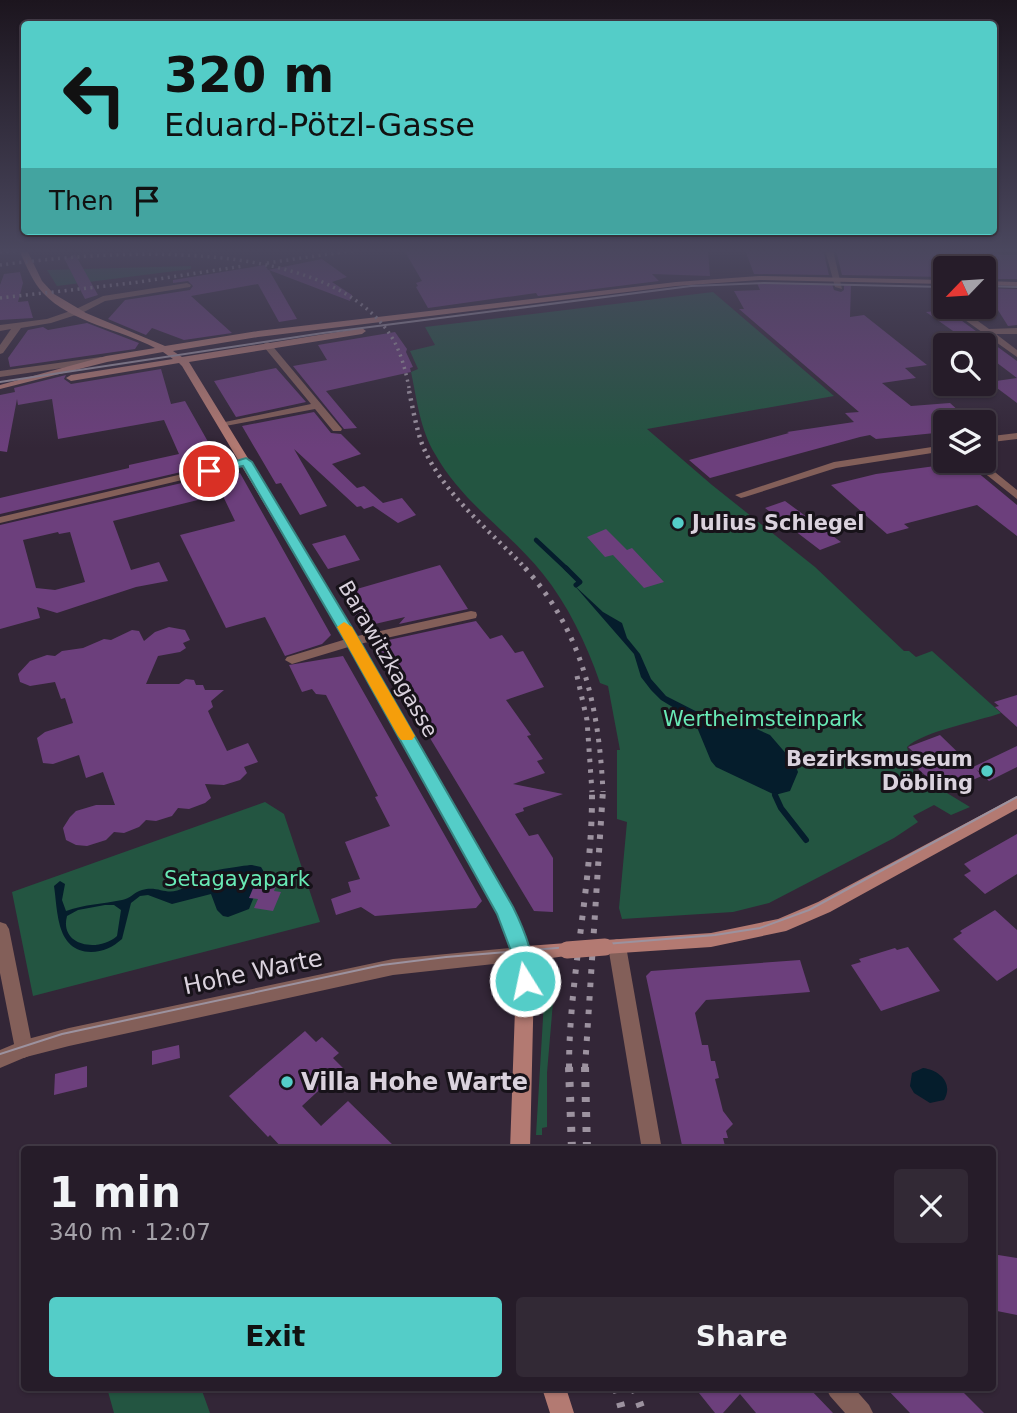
<!DOCTYPE html>
<html lang="en">
<head>
<meta charset="utf-8">
<style>
	body { margin:0; font-family:"DejaVu Sans",sans-serif; background:#322935; color:#f1f3f6; height:100vh; display:flex; flex-direction:column; font-size:26px; white-space:nowrap }
	* { box-sizing:border-box; margin:0 }
	p { font-size:23px; color:#a4a1a8 }
	.icon { flex:none; width:38px; height:38px; fill:none; stroke:currentColor; stroke-width:2; stroke-linecap:round; stroke-linejoin:round }
	.map { position:relative; flex:1; overflow:hidden }
	.details { position:absolute; left:21px; top:1146px; width:975px; height:245px; display:flex; flex-direction:column; background:#261c29; border-radius:7px; box-shadow:0 2px 5px #0004,0 0 0 2px #423a46 }
	.details>* { flex:none }
	.hud { position:absolute; left:21px; top:21px; width:976px; height:214px; border-radius:7px; box-shadow:0 2px 5px #0004,0 0 0 2px #423a46; background:#54cdc8; color:#111; overflow:hidden }
	.needle { width:46px; rotate:245deg }
	.controls { position:absolute; left:933px; top:256px; display:grid; gap:14px }
	.controls a { display:grid; place-items:center; width:63px; height:63px; border-radius:7px; background:#261c29; box-shadow:0 2px 5px #0004,0 0 0 2px #423a46; font-size:35px }
	.pin { position:absolute; display:grid; place-items:center; width:60px; height:60px; color:#fff; margin:-30px; border:4px solid #fff; border-radius:50%; box-shadow:0 2px 7px #0007 }
	.me { position:absolute; width:77px; margin:-38px; rotate:350deg; stroke-linejoin:round; filter:drop-shadow(0 0 5px #0008) }
	.turn { display:flex; align-items:center; gap:24px; height:147px; padding:0 28px; font-size:32px }
	.turn .icon { width:91px; height:91px; stroke-width:2.5 }
	.turn b { display:block; font-size:49px; line-height:60px }
	.then { display:flex; align-items:center; height:66px; padding:0 28px; background:#0003; gap:14px; font-size:26px }
	.round { display:grid; place-items:center; flex:none; width:74px; height:74px; border-radius:7px; background:#322935 }
	.summary { display:flex; align-items:center; justify-content:space-between; height:119px; padding:0 28px }
	h1 { font-size:42px; font-weight:700; line-height:52px }
	.cta { display:flex; gap:14px; margin-top:auto; padding:14px 28px }
	.cta a { flex:1; height:80px; border-radius:7px; background:#54cdc8; color:#111; font-size:28px; font-weight:700; line-height:80px; text-align:center }
	.cta a+a { background:#322935; color:#f1f3f6 }
	.map>svg:first-child { display:block }
</style>
</head>
<body>
<div class="map">
<svg width="1017" height="1413" viewBox="0 0 1017 1413">
	<rect width="100%" height="100%" fill="#332637"/>
	<!-- green -->
	<path fill="#235541" d="M 191,266 L 191,269 L 57,286 L 47,270 Z
		M 713,292 L 834,396 L 647,429 L 712,485 L 815,567 L 904,651 L 909,651 L 916,657 L 932,651 L 1001,713 C 976,722 924,731 907,747 L 914,773 L 970,807 L 951,815 L 934,805 L 913,816 L 918,822 L 894,838 L 769,903 L 733,912 L 622,919 L 619,908 L 627,822 L 617,819 L 617,750 L 620,750 L 608,686 L 600,683 C 586,642 567,604 543,574 C 509,531 463,504 435,454 C 420,429 417,400 411,372 L 418,369 L 410,351 L 435,345 L 425,327 Z
		M 265,802 L 284,814 L 320,922 L 33,996 L 12,892 Z
		M 545,985 L 550,986 L 549,995 L 553,1002 L 547,1073 L 547,1127 L 542,1128 L 542,1135 L 536,1135 Z
		M 107,1388 L 201,1388 L 210,1413 L 114,1413 Z"/>
	<!-- water -->
	<path fill="#051d2c" fill-rule="evenodd" d="M 574,585 L 603,612 L 622,623 L 627,638 L 640,654 L 651,679 L 666,696 L 717,722 L 743,723 L 770,735 L 795,764 L 798,772 L 790,791 L 775,795 L 716,767 L 711,761 L 694,720 L 661,700 L 651,690 L 641,677 L 634,654 Z
		M 252,865 L 261,867 L 264,872 L 249,909 L 228,917 L 223,916 L 217,910 L 211,894 L 172,904 L 148,895 L 140,896 L 131,903 L 122,939 C 113,947 103,952 91,952 C 56,951 58,912 54,886 L 60,881 L 65,884 L 62,900 L 66,911 C 85,904 103,904 122,900 C 130,899 134,892 142,890 C 160,885 167,898 185,887 C 187,884 187,880 190,876 C 192,874 244,865 252,865 ZM 105,905 L 114,905 L 121,910 L 117,936 C 98,953 59,946 67,916 L 78,910 Z
		M 923,1068 C 939,1070 954,1083 944,1100 L 930,1103 L 914,1093 L 910,1086 L 912,1073 Z"/>
	<g fill="none" stroke-linecap="round" stroke-linejoin="round">
		<!-- stream-far2 -->
		<path stroke="#051d2c" stroke-width="4.5" d="M 536,540 L 568,570"/>
		<!-- stream-far1 -->
		<path stroke="#051d2c" stroke-width="5" d="M 566,568 L 580,582 L 576,585"/>
		<!-- stream -->
		<path stroke="#051d2c" stroke-width="6" d="M 775,795 L 781,808 L 806,840"/>
	</g>
	<!-- building -->
	<path fill="#6c3f7c" fill-rule="evenodd" d="M 404,250 L 434,252 L 708,250 L 710,276 L 652,274 L 659,281 L 538,296 L 536,293 L 428,308 L 416,287 L 418,286 L 416,283 L 422,281 Z
		M 745,250 L 823,250 L 829,275 L 754,274 Z
		M 836,250 L 936,250 L 938,253 L 1017,255 L 1017,279 L 984,279 L 984,268 L 945,268 L 945,277 L 842,275 Z
		M 75,254 L 98,295 L 85,299 L 65,260 Z
		M 322,259 L 347,277 L 332,282 L 352,295 L 350,301 L 269,270 L 297,319 L 279,322 L 258,284 L 191,296 L 232,333 L 184,340 L 152,328 L 146,335 L 108,319 L 125,300 L 190,290 L 193,286 L 188,281 L 173,283 L 173,280 L 265,265 L 268,270 Z
		M 20,272 L 23,283 L 18,302 L 28,301 L 33,318 L 0,320 L 0,285 L 4,274 Z
		M 757,283 L 832,284 L 834,290 L 841,292 L 844,290 L 844,284 L 851,285 L 850,317 L 864,315 L 927,365 L 905,368 L 916,378 L 882,383 L 911,406 L 950,403 L 971,422 L 945,422 L 945,432 L 876,439 L 870,435 L 860,437 L 710,478 L 689,460 L 789,433 L 787,432 L 854,422 L 845,413 L 859,412 L 739,309 L 744,309 L 734,291 L 760,290 Z
		M 984,288 L 1017,289 L 1017,325 L 1008,326 Z
		M 947,310 L 1017,361 L 1017,403 L 989,382 L 1017,378 L 984,353 L 984,345 L 973,345 L 926,312 Z
		M 87,323 L 139,343 L 135,349 L 10,367 L 8,358 L 28,330 L 43,327 L 48,330 Z
		M 395,332 L 407,349 L 406,352 L 413,367 L 410,368 L 411,372 L 326,391 L 357,428 L 344,429 L 293,366 L 327,360 L 318,345 Z
		M 276,368 L 306,402 L 236,417 L 214,381 Z
		M 161,369 L 171,404 L 185,401 L 220,463 L 0,514 L 0,498 L 129,468 L 129,465 L 179,454 L 164,420 L 58,439 L 52,399 L 18,405 L 17,399 L 7,452 L 0,451 L 0,395 L 15,392 L 14,388 L 66,375 L 64,379 L 71,384 Z
		M 314,412 L 331,433 L 341,434 L 361,454 L 332,464 L 357,488 L 364,486 L 383,503 L 402,498 L 416,515 L 398,523 L 373,506 L 364,509 L 361,506 L 357,507 L 294,449 L 327,506 L 300,515 L 281,483 L 276,484 L 242,426 Z
		M 965,462 L 1017,505 L 1017,536 L 977,505 L 904,524 L 909,528 L 887,534 L 831,485 L 876,474 Z
		M 225,473 L 227,476 L 240,473 L 331,635 L 322,644 L 285,656 L 265,617 L 226,628 L 180,535 L 235,521 L 222,494 L 113,521 L 131,570 L 159,562 L 168,581 L 136,587 L 57,613 L 37,607 L 40,618 L 0,629 L 0,525 ZM 58,532 L 59,534 L 70,532 L 85,582 L 55,590 L 36,588 L 23,540 Z
		M 785,501 L 841,542 L 820,550 L 765,508 Z
		M 606,529 L 627,550 L 632,548 L 664,582 L 644,588 L 613,555 L 605,557 L 587,537 Z
		M 345,535 L 360,560 L 328,569 L 312,544 Z
		M 440,565 L 468,609 L 399,624 L 405,617 L 362,627 L 343,593 Z
		M 476,621 L 490,639 L 502,635 L 515,653 L 523,651 L 544,687 L 506,700 L 531,735 L 527,736 L 543,759 L 537,761 L 545,773 L 513,784 L 563,794 L 523,808 L 524,811 L 515,814 L 529,836 L 538,834 L 553,858 L 553,912 L 534,911 L 377,650 L 384,641 Z
		M 169,627 L 185,630 L 190,640 L 183,643 L 186,648 L 180,652 L 158,656 L 146,684 L 179,684 L 186,679 L 194,680 L 196,685 L 203,685 L 205,690 L 224,690 L 211,701 L 213,707 L 208,711 L 212,720 L 227,751 L 248,743 L 258,762 L 244,767 L 247,773 L 240,780 L 224,785 L 205,784 L 211,798 L 205,803 L 189,809 L 178,808 L 172,816 L 156,821 L 146,820 L 139,827 L 124,833 L 114,832 L 106,840 L 87,846 L 76,845 L 66,840 L 63,828 L 70,817 L 76,811 L 96,805 L 115,805 L 103,772 L 86,778 L 79,755 L 53,764 L 43,763 L 37,738 L 45,732 L 73,723 L 65,698 L 61,699 L 55,682 L 30,686 L 20,682 L 18,674 L 30,661 L 47,655 L 55,656 L 62,651 L 83,648 L 104,639 L 111,640 L 132,630 L 139,631 L 144,641 L 155,632 Z
		M 343,656 L 482,901 L 476,908 L 375,916 L 361,907 L 336,915 L 331,899 L 351,892 L 348,882 L 360,879 L 345,842 L 390,826 L 375,797 L 378,796 L 326,695 L 316,694 L 312,689 L 302,692 L 289,665 Z
		M 1017,695 L 1017,727 L 995,707 L 999,706 L 994,702 Z
		M 940,735 L 973,767 L 1017,746 L 1017,767 L 989,781 L 976,769 L 982,776 L 951,789 L 939,778 L 928,778 L 915,766 L 919,764 L 916,761 L 921,759 L 908,747 Z
		M 1017,834 L 1017,874 L 985,894 L 964,875 L 971,871 L 964,864 Z
		M 258,876 L 279,879 L 274,891 L 281,892 L 273,911 L 254,908 L 258,899 L 249,898 Z
		M 995,910 L 1017,930 L 1017,968 L 997,981 L 953,939 L 962,933 L 960,931 Z
		M 908,947 L 940,991 L 881,1011 L 851,965 L 861,962 L 859,959 L 895,948 L 897,950 Z
		M 800,960 L 810,992 L 706,1000 L 695,1013 L 702,1045 L 708,1045 L 711,1061 L 715,1061 L 719,1078 L 715,1079 L 723,1111 L 733,1124 L 726,1131 L 728,1138 L 723,1138 L 726,1150 L 683,1150 L 646,976 L 651,971 Z
		M 305,1031 L 316,1042 L 322,1037 L 339,1053 L 333,1058 L 343,1068 L 302,1106 L 321,1126 L 348,1101 L 398,1150 L 284,1150 L 270,1135 L 268,1137 L 229,1096 Z
		M 179,1045 L 180,1058 L 152,1065 L 152,1051 Z
		M 87,1066 L 87,1087 L 54,1095 L 55,1074 Z
		M 992,1254 L 1017,1258 L 1017,1315 L 992,1310 Z
		M 695,1388 L 809,1388 L 833,1413 L 756,1413 L 740,1394 L 723,1413 L 715,1413 Z
		M 886,1388 L 959,1388 L 984,1413 L 910,1413 Z"/>
	<g fill="none" stroke-linecap="round" stroke-linejoin="round">
		<!-- minor -->
		<path fill="#835f59" fill-rule="evenodd" d="M 825,250 L 833,250 L 842,289 L 835,287 Z
			M 187,283 L 191,285 L 190,287 L 105,301 L 82,313 L 51,323 L 21,328 L 3,353 L 0,354 L 0,345 L 11,329 L 0,331 L 0,325 L 47,319 L 76,309 L 103,296 Z
			M 965,316 L 971,316 L 989,329 L 1017,328 L 1017,334 L 996,334 L 1017,350 L 1017,357 L 965,320 Z
			M 267,342 L 270,343 L 342,429 L 341,431 L 333,431 L 315,409 L 220,427 L 220,423 L 311,404 L 264,347 L 262,345 Z
			M 101,357 L 106,360 L 104,362 L 0,377 L 0,371 Z
			M 1017,433 L 1017,439 L 984,443 L 984,437 Z
			M 945,445 L 945,451 L 836,468 L 745,497 L 741,498 L 735,495 L 834,462 Z
			M 246,459 L 250,460 L 250,464 L 0,523 L 0,517 Z
			M 968,460 L 980,460 L 1017,490 L 1017,499 Z
			M 471,611 L 476,612 L 477,615 L 476,618 L 355,645 L 292,664 L 285,660 L 287,657 L 353,637 Z
			M 0,922 L 6,924 L 9,929 L 33,1049 L 31,1055 L 24,1058 L 17,1055 L 15,1049 L 0,973 Z
			M 617,939 L 623,941 L 626,946 L 662,1150 L 642,1150 L 608,946 L 611,941 Z
			M 826,1388 L 854,1388 L 869,1405 L 873,1413 L 845,1413 L 830,1396 Z"/>
		<!-- tertiary -->
		<path fill="#835f59" fill-rule="evenodd" d="M 521,947 L 527,949 L 530,954 L 527,959 L 521,961 L 393,975 L 69,1046 L 26,1057 L 0,1068 L 0,1050 L 24,1040 L 69,1028 L 393,959 Z"/>
		<!-- secondary -->
		<path fill="#b37a72" fill-rule="evenodd" d="M 19,250 L 27,250 L 42,281 L 54,294 L 86,313 L 165,346 L 258,331 L 676,282 L 759,276 L 945,280 L 945,284 L 759,280 L 676,286 L 258,337 L 173,351 L 182,357 L 362,328 L 366,331 L 362,334 L 189,362 L 360,641 L 512,908 L 527,946 L 567,943 L 573,945 L 576,950 L 573,955 L 530,961 L 534,981 L 530,1150 L 510,1150 L 516,981 L 511,951 L 498,914 L 346,641 L 182,366 L 179,363 L 71,381 L 66,378 L 71,375 L 173,359 L 163,352 L 107,362 L 0,389 L 0,385 L 106,356 L 155,348 C 120,329 71,323 43,293 C 32,281 26,265 19,250 Z
			M 984,281 L 1017,282 L 1017,286 L 984,285 Z
			M 1017,796 L 1017,809 L 830,912 L 786,931 L 711,947 L 605,954 L 599,952 L 596,947 L 599,942 L 605,940 L 711,933 L 778,919 L 818,902 Z
			M 542,1388 L 566,1388 L 574,1413 L 550,1413 Z"/>
		<!-- tram -->
		<path stroke="#9c929f" stroke-width="2" d="M 984,286 L 1017,287
			M 0,382 L 323,333 L 691,286 L 765,283 L 945,287
			M 0,1054 L 62,1034 L 382,965 L 446,957 L 715,935 L 760,928 L 809,910 L 1017,797"/>
		<!-- rail-far4 -->
		<path stroke="#9c929f" stroke-width="3.5" stroke-dasharray="2 4.5" stroke-linecap="butt" d="M 0,252 L 24,250
			M 267,263 L 357,250
			M 0,265 C 105,251 320,234 389,333 C 401,350 406,372 410,393
			M 0,298 L 132,283 L 243,266"/>
		<!-- rail-far3 -->
		<path stroke="#9c929f" stroke-width="4.5" stroke-dasharray="2.5 5" stroke-linecap="butt" d="M 409,391 C 413,409 416,427 422,444 C 442,494 491,531 527,570"/>
		<!-- rail-far2 -->
		<path stroke="#9c929f" stroke-width="5" stroke-dasharray="3.5 7" stroke-linecap="butt" d="M 525,568 C 583,632 599,708 603,792
			M 577,676 L 587,720 L 592,792"/>
		<!-- rail-far1 -->
		<path stroke="#9c929f" stroke-width="6" stroke-dasharray="4.5 9" stroke-linecap="butt" d="M 569,1068 C 569,975 593,883 592,790
			M 585,1068 L 603,790"/>
		<!-- rail -->
		<path stroke="#9c929f" stroke-width="8" stroke-dasharray="5 10" stroke-linecap="butt" d="M 569,1067 L 572,1150
			M 585,1067 L 587,1150
			M 616,1388 L 623,1413
			M 634,1388 L 643,1413"/>
		<!-- secondary-bridge -->
		<path stroke="#b37a72" stroke-width="17" d="M 567,950 L 605,947"/>
	</g>
	<!-- sky -->
	<linearGradient id="sky" x2="0" y2="1"><stop stop-color="#1c151e"/><stop offset="0.56" stop-color="#4a475e"/><stop offset="1" stop-color="#4a475e" stop-opacity="0"/></linearGradient>
	<rect width="1017" height="448" fill="url(#sky)"/>
	<!-- route -->
	<path fill="#54cdc8" stroke="#378582" stroke-width="2" d="M 246,458 L 252,462 L 360,641 L 513,907 C 522,925 541,969 532,987 L 525,990 L 518,987 L 511,951 L 497,914 L 345,641 L 243,466 L 209,474 L 203,471 Z"/>
	<!-- slow -->
	<path fill="#f59e0b" d="M 344,622 L 352,627 L 415,736 L 412,740 L 401,740 L 398,736 L 337,627 Z"/>
	<!-- markers -->
	<g fill="#54cdc8" stroke="#171219" stroke-width="2.5">
		<circle cx="678" cy="523" r="7"/>
		<circle cx="987" cy="771" r="7"/>
		<circle cx="287" cy="1082" r="7"/>
	</g>
	<g text-anchor="middle" dominant-baseline="central" stroke-width="6" stroke-linejoin="round" paint-order="stroke">
		<!-- poi labels -->
		<g font-size="21" font-weight="bold" fill="#dad2dd" stroke="#171219" text-anchor="start">
			<text x="692" y="523">Julius Schlegel</text>
			<text x="973" y="759" text-anchor="end">Bezirksmuseum<tspan x="973" dy="24">Döbling</tspan></text>
		</g>
		<!-- street labels -->
		<g font-size="21" fill="#dad2dd" stroke="#171219">
			<text transform="translate(388 659) rotate(60)">Barawitzkagasse</text>
		</g>
		<!-- park labels -->
		<g font-size="21" fill="#68e9b5" stroke="#171219">
			<text x="763" y="719">Wertheimsteinpark</text>
			<text x="237" y="879">Setagayapark</text>
		</g>
		<!-- near-street labels -->
		<g font-size="24" fill="#dad2dd" stroke="#171219">
			<text transform="translate(253 972) rotate(-12)">Hohe Warte</text>
		</g>
		<!-- near-poi labels -->
		<g font-size="24" font-weight="bold" fill="#dad2dd" stroke="#171219" text-anchor="start">
			<text x="301" y="1082">Villa Hohe Warte</text>
		</g>
	</g>
</svg>
<div class="controls">
<a><svg class="needle" viewBox="-14 -14 28 28"><path d="M0-13l5 13h-10z" fill="#e53935"/><path d="M0 13l5-13h-10z" fill="#a4a1a8"/></svg></a>
<a><svg class="icon" aria-label="search" viewBox="0 0 24 24"><circle cx="10" cy="10" r="6"/><path d="M15 15l6 6"/></svg></a>
<a><svg class="icon" aria-label="layers" viewBox="0 0 24 24"><path d="M12 4l9 5-9 5-9-5zM3 14l9 5 9-5"/></svg></a>
</div>
<div class="pin" style="left:209px;top:471px;background:#d93025"><svg class="icon" aria-label="arrive" viewBox="0 0 24 24"><path d="M6 21V4h12l-3 4 3 4H6"/></svg></div>
<svg class="me" style="left:525px;top:981px" viewBox="-20 -20 40 40"><circle r="17" fill="#54cdc8" stroke="#fff" stroke-width="3"/><path d="M0-11L8 9 0 5-8 9z" fill="#fff"/></svg>
<div class="hud">
<div class="turn"><svg class="icon" aria-label="left" viewBox="0 0 24 24"><path d="M17 20v-9H6M10 6l-5 5 5 5"/></svg><div><b>320 m</b>Eduard-Pötzl-Gasse</div></div>
<div class="then">Then<svg class="icon" aria-label="arrive" viewBox="0 0 24 24"><path d="M6 21V4h12l-3 4 3 4H6"/></svg></div>
</div>
<section class="details">
<div class="summary"><div><h1>1 min</h1><p>340 m · 12:07</p></div><a class="round"><svg class="icon" aria-label="close" viewBox="0 0 24 24"><path d="M6 6l12 12M18 6L6 18"/></svg></a></div>
<div class="cta"><a>Exit</a><a>Share</a></div>
</section>
</div>
</body>
</html>
